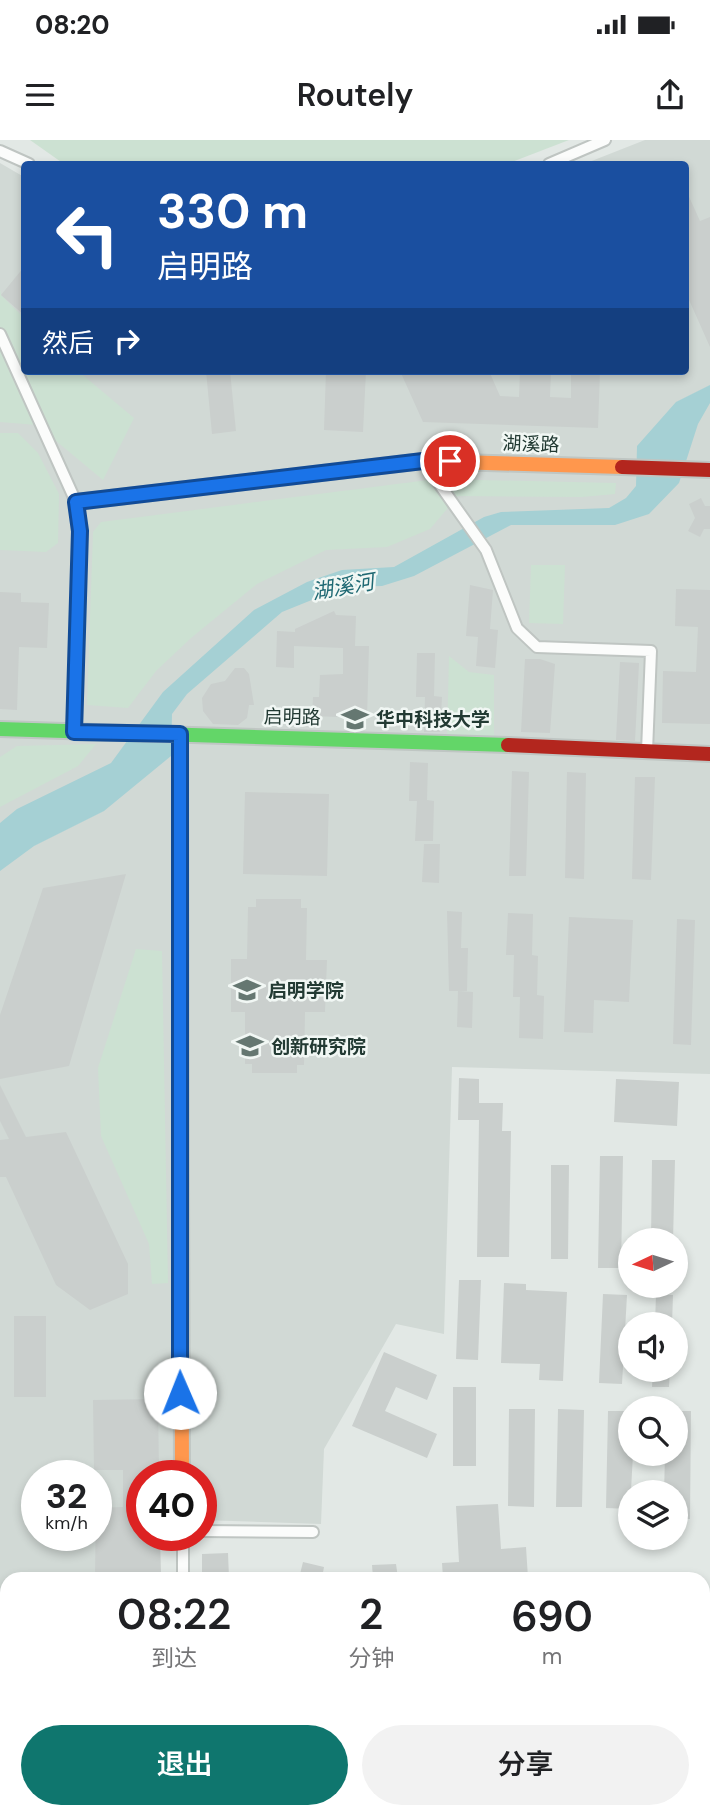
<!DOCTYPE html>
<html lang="zh">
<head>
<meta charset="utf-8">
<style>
	body { margin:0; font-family:"DM Sans","Noto Sans SC",sans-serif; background:#f2f2f2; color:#202124; height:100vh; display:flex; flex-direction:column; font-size:26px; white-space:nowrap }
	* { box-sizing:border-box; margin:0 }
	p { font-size:23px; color:#757577 }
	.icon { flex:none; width:38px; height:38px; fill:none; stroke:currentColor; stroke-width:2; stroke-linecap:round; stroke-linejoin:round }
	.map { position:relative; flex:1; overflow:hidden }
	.side { position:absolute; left:0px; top:1432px; width:710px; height:247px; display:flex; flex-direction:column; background:#fff; border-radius:21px 21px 0 0; box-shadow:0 4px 10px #0003 }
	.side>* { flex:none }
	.top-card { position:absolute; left:21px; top:21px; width:668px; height:214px; border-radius:7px; box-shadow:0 4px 10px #0003; background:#1a4fa0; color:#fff; overflow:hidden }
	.needle { width:46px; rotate:266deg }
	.buttons { position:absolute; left:618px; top:1088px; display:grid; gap:14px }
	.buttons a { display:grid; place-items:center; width:70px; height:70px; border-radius:50%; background:#fff; box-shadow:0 4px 10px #0003; font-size:35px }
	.speed { position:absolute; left:21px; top:1320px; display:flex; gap:14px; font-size:35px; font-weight:700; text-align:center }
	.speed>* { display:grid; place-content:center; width:91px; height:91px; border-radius:50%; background:#fff; box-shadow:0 4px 10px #0003; line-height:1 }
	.speed small { font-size:18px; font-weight:400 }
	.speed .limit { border:10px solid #d22; background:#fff; color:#111 }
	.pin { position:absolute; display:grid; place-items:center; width:60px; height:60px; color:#fff; margin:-30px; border:4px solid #fff; border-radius:50%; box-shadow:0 2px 7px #0007 }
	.me { position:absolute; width:77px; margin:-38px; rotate:359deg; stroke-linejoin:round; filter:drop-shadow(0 0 5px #0008) }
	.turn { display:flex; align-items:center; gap:24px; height:147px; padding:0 21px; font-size:32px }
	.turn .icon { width:91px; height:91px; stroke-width:2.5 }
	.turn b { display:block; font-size:49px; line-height:60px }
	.then { display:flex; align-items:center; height:66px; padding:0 21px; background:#0003; gap:14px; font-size:26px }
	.eta { display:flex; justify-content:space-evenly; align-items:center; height:119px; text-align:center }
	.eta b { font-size:42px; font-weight:600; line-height:49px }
	.cta { display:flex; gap:14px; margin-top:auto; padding:14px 21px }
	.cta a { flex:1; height:80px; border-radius:42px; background:#0f766e; color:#fff; font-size:28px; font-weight:600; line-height:80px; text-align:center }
	.cta a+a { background:#f2f2f2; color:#202124 }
	.status { display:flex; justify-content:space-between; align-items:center; height:49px; padding:0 35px; background:#fff; direction:ltr }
	.status svg { height:19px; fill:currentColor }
	header { display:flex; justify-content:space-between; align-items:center; height:91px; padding:0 21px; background:#fff; font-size:32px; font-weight:600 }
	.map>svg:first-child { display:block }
</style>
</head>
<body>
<div class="status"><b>08:20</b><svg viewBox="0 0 49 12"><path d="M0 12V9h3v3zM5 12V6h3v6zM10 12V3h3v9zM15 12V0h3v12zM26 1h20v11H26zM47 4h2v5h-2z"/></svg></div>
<header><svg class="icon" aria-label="menu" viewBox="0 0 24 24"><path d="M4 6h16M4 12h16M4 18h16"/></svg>Routely<svg class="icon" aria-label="share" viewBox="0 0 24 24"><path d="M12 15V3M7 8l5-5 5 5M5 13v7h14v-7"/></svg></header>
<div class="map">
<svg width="710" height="1678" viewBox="0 0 710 1678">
	<rect width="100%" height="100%" fill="#e2e8e5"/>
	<!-- built -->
	<path fill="#d1d9d5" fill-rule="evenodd" d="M 645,0 L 710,0 L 710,934 L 452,927 L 444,1194 L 396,1184 L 324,1309 L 321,1384 L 201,1380 L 201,1335 L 142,1335 L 142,1395 L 155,1395 L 155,1438 L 7,1438 L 7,1671 L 162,1671 L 162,1678 L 0,1678 L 0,23 L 24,37 L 24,231 L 686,231 L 686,24 L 584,24 ZM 37,1335 L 96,1335 L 96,1395 L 37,1395 Z"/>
	<!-- green -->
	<path fill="#cce1d2" d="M 30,0 L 569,0 L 507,24 L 64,24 Z
		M 0,148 L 1,155 L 24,178 L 24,231 L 78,231 L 134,278 L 103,340 L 37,285 L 0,282 Z
		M 0,293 L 18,293 L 38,313 L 59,354 L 58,403 L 46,412 L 0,410 Z
		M 436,339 L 616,343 L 615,354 L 582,357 L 458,356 L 430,389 L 387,407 L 326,410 L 257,444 L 191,498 L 156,531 L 128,568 L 87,565 L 93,392 L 101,382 Z
		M 531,425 L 565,425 L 563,484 L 529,483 Z
		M 449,516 L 469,532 L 494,535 L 494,602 L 447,600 Z
		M 96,604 L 78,626 L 0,667 L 0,617 L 17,606 Z
		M 136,809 L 162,811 L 168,1143 L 152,1144 L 149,1104 L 101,996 L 98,928 Z"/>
	<!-- water -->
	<path fill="#a5d0d4" d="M 710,245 L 710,263 L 698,284 L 679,343 L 649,374 L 615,385 L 511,385 L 414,436 L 382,446 L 344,447 L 282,472 L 187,554 L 172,574 L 171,616 L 104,671 L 34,706 L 0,731 L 0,683 L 17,669 L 111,623 L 163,552 L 254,470 L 307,442 L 342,430 L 394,427 L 484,377 L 501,372 L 609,368 L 626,358 L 636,346 L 637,306 L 676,262 Z"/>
	<!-- building -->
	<path fill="#cacfcd" d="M 686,50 L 700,81 L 710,77 L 710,207 L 686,153 Z
		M 24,127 L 24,175 L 1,155 Z
		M 206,231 L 230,231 L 236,291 L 212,294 Z
		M 326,231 L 366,231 L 363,292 L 324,290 Z
		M 400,231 L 489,231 L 500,256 L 519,257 L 520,231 L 551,231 L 550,257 L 571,258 L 571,231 L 600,231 L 598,288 L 423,282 Z
		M 701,358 L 705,366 L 710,366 L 710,389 L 704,389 L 700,397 L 688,391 L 695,378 L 689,364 Z
		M 470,445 L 493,450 L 490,489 L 498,490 L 495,528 L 476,526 L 478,497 L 466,496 Z
		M 676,449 L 710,450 L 710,584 L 662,583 L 663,531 L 696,532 L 698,487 L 675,486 Z
		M 0,452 L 21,453 L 21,462 L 49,463 L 47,508 L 19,507 L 17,570 L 0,569 Z
		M 334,471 L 336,475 L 356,476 L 355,506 L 369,506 L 367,578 L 312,576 L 313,557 L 319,557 L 320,535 L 343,534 L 343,508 L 294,506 L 294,528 L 276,527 L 277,491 L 295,492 L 295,489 Z
		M 417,513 L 435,513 L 434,556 L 442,557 L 440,592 L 424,592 L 425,557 L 416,557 Z
		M 525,519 L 540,519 L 555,524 L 550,593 L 521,592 Z
		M 620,522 L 639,523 L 635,601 L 616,600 Z
		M 235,528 L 244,528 L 249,534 L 254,565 L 249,565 L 247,578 L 238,585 L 213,584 L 203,571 L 202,558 L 211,544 L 225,541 Z
		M 410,622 L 428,623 L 427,660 L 434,661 L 433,701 L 415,701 L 417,661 L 409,661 Z
		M 512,631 L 529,632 L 526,736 L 509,736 Z
		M 567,632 L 586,633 L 584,739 L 565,738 Z
		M 635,637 L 655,637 L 651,740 L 632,739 Z
		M 245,652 L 329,654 L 327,736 L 243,734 Z
		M 424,704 L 440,704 L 439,743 L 422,742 Z
		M 126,734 L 69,926 L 0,939 L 0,875 L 43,748 Z
		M 256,759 L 301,759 L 301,768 L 307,768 L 306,820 L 327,820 L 325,872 L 305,872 L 304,925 L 297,925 L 297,933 L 252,933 L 252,924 L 245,924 L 245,872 L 231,872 L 231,819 L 247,819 L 248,767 L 256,767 Z
		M 447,771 L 462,772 L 461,808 L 468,808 L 467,851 L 449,851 Z
		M 508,773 L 533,774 L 532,815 L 538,816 L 537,855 L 544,856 L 543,899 L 519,898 L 520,857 L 513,857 L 514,815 L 506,815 Z
		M 569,777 L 633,780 L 629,862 L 594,860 L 593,893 L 564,892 Z
		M 677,779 L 695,780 L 691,905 L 673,904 Z
		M 458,851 L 473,852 L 472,888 L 457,887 Z
		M 459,938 L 479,939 L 479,963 L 503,963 L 502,991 L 511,991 L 509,1117 L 477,1117 L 479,980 L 458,980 Z
		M 616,939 L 679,942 L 677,986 L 614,982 Z
		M 0,945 L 26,997 L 66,992 L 128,1124 L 128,1154 L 90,1170 L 56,1145 L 6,1037 L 0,1037 L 0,1000 L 9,999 L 0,981 Z
		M 600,1016 L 623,1016 L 621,1128 L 598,1128 Z
		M 652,1020 L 675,1020 L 673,1101 L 651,1101 Z
		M 551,1025 L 569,1025 L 568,1119 L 551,1119 Z
		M 459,1140 L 481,1140 L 478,1220 L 456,1219 Z
		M 504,1143 L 526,1144 L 526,1150 L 567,1152 L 563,1241 L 539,1240 L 540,1224 L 501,1223 Z
		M 603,1154 L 627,1155 L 622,1244 L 599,1243 Z
		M 656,1154 L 673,1155 L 672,1185 L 655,1185 Z
		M 14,1176 L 46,1176 L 46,1257 L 14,1257 Z
		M 384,1212 L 437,1235 L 427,1260 L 396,1247 L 385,1271 L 437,1294 L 427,1318 L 352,1286 Z
		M 653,1230 L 670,1230 L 669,1247 L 652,1247 Z
		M 453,1247 L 476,1247 L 476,1326 L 453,1326 Z
		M 158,1259 L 159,1335 L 142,1335 L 142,1395 L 160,1395 L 161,1435 L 95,1436 L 96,1368 L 123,1367 L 123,1330 L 94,1330 L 93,1260 Z
		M 509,1269 L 535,1269 L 534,1367 L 508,1366 Z
		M 558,1269 L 584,1270 L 582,1367 L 556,1367 Z
		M 608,1271 L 630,1271 L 630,1314 L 633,1314 L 630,1369 L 606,1368 Z
		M 676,1271 L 691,1271 L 690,1379 L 676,1379 L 676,1353 L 664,1353 L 665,1314 L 676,1314 Z
		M 498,1364 L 501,1409 L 526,1407 L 528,1438 L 443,1438 L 442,1423 L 459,1422 L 456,1366 Z
		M 228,1413 L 229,1438 L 202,1438 L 202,1414 Z
		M 303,1422 L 324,1427 L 322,1438 L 299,1438 Z
		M 396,1424 L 398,1438 L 373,1438 L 372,1425 Z"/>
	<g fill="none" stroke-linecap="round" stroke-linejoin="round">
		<defs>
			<path id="street" d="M 0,11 L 29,24
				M 549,24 L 605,0
				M 0,194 L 76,362 L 80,391 L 74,592
				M 423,321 L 486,410 L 517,488 L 537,507 L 651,511 L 647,611
				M 201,1391 L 313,1392
				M 183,1395 L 183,1438
				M 0,1599 L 7,1600
				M 124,1678 L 124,1671
				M 183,1678 L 183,1671"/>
			<path id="fast" d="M 0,589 L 508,605
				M 180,594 L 181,1047"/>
			<path id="slow" d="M 76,362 L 423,321 L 622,327
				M 181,1047 L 182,1335"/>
			<path id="jam" d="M 622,327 L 710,330
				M 508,605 L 710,614"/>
		</defs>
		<!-- street casing -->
		<use href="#street" stroke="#bfc5c2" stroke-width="14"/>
		<!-- fast casing -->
		<use href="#fast" stroke="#bfc6c3" stroke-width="18"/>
		<!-- slow casing -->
		<use href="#slow" stroke="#bfc6c3" stroke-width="18"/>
		<!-- jam casing -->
		<use href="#jam" stroke="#bfc6c3" stroke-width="18"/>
		<!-- street -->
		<use href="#street" stroke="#fbfcfb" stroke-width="10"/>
		<!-- fast -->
		<use href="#fast" stroke="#63d668" stroke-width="14"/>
		<!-- slow -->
		<use href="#slow" stroke="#ff974d" stroke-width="14"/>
		<!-- jam -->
		<use href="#jam" stroke="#b3261e" stroke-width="14"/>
	</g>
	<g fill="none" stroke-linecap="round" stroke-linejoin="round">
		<defs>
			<path id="route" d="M 180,1253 L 180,594 L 74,592 L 80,391 L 76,362 L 423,321 L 450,321"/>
		</defs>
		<!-- route casing -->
		<use href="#route" stroke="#114b97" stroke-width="18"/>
		<!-- route -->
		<use href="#route" stroke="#1a73e8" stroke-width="12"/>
	</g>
	<!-- icons -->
	<defs>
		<symbol id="university-bare" viewBox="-9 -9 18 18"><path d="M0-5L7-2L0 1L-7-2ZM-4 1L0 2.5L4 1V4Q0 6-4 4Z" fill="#657771" stroke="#f1f7f4" stroke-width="2.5" paint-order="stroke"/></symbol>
	</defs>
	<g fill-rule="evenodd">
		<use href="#university-bare" x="336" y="560" width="38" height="38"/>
		<use href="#university-bare" x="228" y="831" width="38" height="38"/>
		<use href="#university-bare" x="231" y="887" width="38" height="38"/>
	</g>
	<g text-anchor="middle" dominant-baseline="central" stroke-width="5" stroke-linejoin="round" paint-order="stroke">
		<!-- street labels -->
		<g font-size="19" fill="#223a33" stroke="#f1f7f4">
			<text transform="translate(531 304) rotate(2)">湖溪路</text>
			<text transform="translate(292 577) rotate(1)">启明路</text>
		</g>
		<!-- poi labels -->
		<g font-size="19" font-weight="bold" fill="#223a33" stroke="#f1f7f4" text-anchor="start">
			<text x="376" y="579">华中科技大学</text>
			<text x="268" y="850">启明学院</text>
			<text x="271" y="906">创新研究院</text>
		</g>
		<!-- water labels -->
		<g font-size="21" font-style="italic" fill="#1f6973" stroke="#f1f7f4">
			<text transform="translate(343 447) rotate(-10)">湖溪河</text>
		</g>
	</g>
</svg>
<div class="buttons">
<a><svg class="needle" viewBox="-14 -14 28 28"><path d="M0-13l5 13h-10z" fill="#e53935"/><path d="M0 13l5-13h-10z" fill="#757577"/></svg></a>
<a><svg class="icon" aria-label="sound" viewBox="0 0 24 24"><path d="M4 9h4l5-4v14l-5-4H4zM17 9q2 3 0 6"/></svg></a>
<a><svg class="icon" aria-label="search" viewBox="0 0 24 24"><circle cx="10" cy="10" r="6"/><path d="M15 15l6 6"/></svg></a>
<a><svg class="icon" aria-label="layers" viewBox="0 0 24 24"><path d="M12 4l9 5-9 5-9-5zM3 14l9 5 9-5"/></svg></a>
</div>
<div class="speed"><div>32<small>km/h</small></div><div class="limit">40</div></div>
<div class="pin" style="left:450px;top:321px;background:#d93025"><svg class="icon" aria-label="arrive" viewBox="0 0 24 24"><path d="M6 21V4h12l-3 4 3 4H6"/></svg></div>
<svg class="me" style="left:180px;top:1253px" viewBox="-20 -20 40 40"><circle r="19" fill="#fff"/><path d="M0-13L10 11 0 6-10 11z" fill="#1a73e8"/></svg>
<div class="top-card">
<div class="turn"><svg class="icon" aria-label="left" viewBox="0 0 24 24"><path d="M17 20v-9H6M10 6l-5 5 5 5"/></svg><div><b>330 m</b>启明路</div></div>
<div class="then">然后<svg class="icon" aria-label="right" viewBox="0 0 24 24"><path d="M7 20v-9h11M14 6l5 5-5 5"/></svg></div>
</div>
<section class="side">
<div class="eta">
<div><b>08:22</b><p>到达</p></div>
<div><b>2</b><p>分钟</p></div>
<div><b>690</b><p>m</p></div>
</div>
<div class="cta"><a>退出</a><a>分享</a></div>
</section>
</div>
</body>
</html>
